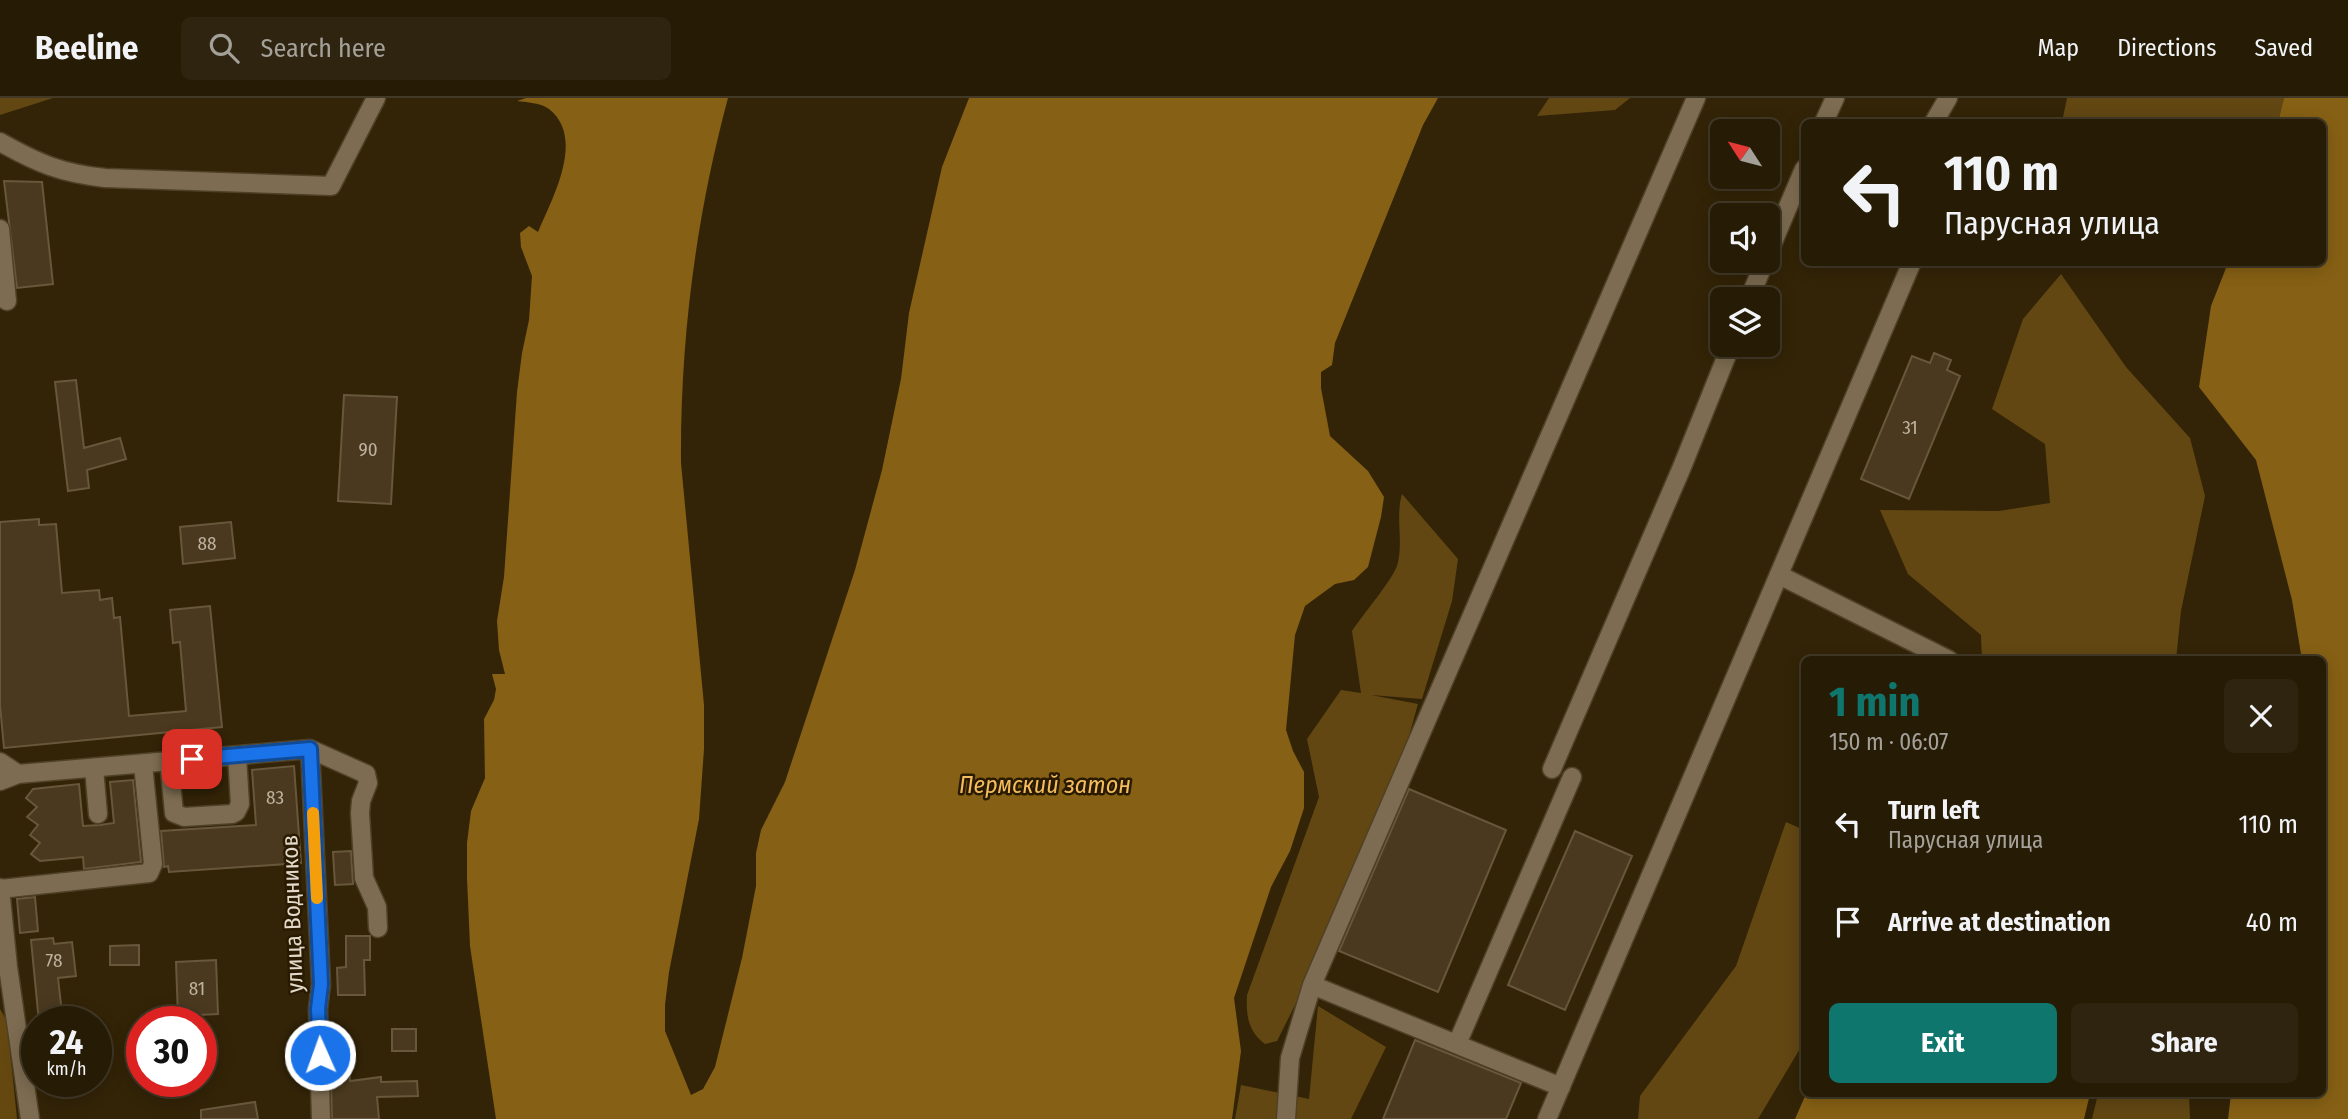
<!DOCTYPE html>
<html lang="en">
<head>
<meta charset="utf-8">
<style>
	body { margin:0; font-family:"Fira Sans Condensed",sans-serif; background:#2e240f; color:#f1f3f6; height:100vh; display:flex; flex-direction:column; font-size:26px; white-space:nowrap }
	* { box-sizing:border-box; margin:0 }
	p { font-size:23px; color:#a4a19a }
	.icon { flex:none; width:38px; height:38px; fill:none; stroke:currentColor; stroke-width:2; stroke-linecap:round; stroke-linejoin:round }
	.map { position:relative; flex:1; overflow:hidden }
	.details { position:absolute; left:1801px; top:558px; width:525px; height:441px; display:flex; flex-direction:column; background:#261b05; border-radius:10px; box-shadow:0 4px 18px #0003,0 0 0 2px #423927 }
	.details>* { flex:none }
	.top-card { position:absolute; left:1801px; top:21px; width:525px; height:147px; border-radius:10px; box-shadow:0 4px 18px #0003,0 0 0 2px #423927; background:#261b05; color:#f1f3f6; overflow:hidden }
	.needle { width:46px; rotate:306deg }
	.tools { position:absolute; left:1710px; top:21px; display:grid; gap:14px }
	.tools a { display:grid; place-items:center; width:70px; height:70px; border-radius:10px; background:#261b05; box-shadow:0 4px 18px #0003,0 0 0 2px #423927; font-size:35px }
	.speed { position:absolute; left:21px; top:908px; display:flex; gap:14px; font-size:35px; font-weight:700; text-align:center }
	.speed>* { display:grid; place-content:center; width:91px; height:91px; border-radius:50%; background:#261b05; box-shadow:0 4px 18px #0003,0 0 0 2px #423927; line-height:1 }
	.speed small { font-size:18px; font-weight:400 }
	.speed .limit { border:10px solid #d22; background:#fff; color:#111 }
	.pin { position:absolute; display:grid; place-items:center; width:60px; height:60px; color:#fff; margin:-30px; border-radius:14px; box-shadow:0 4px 10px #0006 }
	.me { position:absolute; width:77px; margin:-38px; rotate:358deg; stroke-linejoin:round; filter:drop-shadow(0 0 5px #0008) }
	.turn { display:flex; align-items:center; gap:24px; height:147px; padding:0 28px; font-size:32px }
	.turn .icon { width:91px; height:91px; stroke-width:2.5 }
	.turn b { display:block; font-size:49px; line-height:60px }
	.round { display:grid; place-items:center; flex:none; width:74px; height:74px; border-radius:10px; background:#2e240f }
	.summary { display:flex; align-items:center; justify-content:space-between; height:119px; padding:0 28px }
	h1 { font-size:42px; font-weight:700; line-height:52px; color:#0f766e }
	.primary-button { display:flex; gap:14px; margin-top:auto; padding:14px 28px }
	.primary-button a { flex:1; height:80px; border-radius:10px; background:#0f766e; color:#fff; font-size:28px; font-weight:700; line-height:80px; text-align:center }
	.primary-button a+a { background:#2e240f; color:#f1f3f6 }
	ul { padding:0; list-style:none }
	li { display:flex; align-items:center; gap:21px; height:98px; padding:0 28px }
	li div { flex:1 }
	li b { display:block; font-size:26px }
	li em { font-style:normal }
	header { display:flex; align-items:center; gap:42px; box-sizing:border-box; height:98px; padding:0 35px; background:#261b05; border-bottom:2px solid #423927 }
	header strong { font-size:33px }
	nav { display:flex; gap:38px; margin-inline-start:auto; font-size:24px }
	.search { width:490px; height:63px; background:#2e240f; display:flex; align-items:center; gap:18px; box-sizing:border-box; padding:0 24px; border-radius:10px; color:#a4a19a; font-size:26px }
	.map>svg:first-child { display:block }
</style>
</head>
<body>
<header>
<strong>Beeline</strong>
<div class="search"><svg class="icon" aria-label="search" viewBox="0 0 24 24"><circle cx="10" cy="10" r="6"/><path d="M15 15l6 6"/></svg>Search here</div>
<nav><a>Map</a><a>Directions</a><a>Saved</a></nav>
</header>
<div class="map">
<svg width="2348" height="1021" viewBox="0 0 2348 1021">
	<rect width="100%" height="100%" fill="#332407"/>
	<!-- green -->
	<path fill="#624713" d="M 0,0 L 53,0 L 0,17 Z
		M 1549,0 L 1630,0 L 1615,12 L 1537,18 Z
		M 2067,0 L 2284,0 L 2278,24 L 2062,24 Z
		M 2061,176 L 2126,269 L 2190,340 L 2205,398 L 2181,513 L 2176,562 L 1982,562 L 1981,537 L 1908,476 L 1880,412 L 1999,413 L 2050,405 L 2045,346 L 1992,311 L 2023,221 Z
		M 1402,396 L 1458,461 L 1452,503 L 1422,601 L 1371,597 L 1418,606 L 1382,733 L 1277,943 L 1265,946 C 1248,933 1246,918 1247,897 L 1319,699 L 1307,641 L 1341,592 L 1361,595 L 1352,533 C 1362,518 1392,482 1397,468 C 1404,444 1395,420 1402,396 Z
		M 1786,724 L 1804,732 L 1804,944 L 1758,1021 L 1638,1021 L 1640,998 L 1736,868 Z
		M 1318,908 L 1386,949 L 1351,1021 L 1235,1021 L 1241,987 L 1309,1001 Z
		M 2098,996 L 2189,996 L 2190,1021 L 2092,1021 Z"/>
	<!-- forest -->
	<path fill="#654810" d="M 0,911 L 7,923 L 17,1021 L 0,1021 Z"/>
	<!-- water -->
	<path fill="#866014" d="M 526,0 L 728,0 C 696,119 680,242 681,365 L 704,607 L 704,651 L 699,721 L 669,874 L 665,907 L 665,933 L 691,997 L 703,991 L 715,969 L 742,860 L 756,788 L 756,755 L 761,732 L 785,684 L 855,472 L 882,372 L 901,281 L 909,215 L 942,69 L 969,0 L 1438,0 L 1423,27 L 1335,245 L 1332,267 L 1321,274 L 1321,290 L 1330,338 L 1368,373 L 1384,399 L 1381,419 L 1368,469 L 1354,482 L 1335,486 L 1305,508 L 1295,537 L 1286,632 L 1293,653 L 1304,674 L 1304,710 L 1290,753 L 1271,789 L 1234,900 L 1241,953 L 1232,1021 L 496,1021 L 470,848 L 467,780 L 467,745 L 471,713 L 485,680 L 484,621 L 494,602 L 496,591 L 492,576 L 505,576 L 499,552 L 497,523 L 504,479 L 517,294 L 522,255 L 529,222 L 532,178 L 521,149 L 520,135 L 529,128 L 538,134 C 552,101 586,40 549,11 C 541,5 526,4 517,3 Z
		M 2284,0 L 2348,0 L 2348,1021 L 2228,1021 L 2231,996 L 2322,996 L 2322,562 L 2302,562 L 2292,502 L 2256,362 L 2199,289 L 2211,208 L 2228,165 L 2322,164 L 2322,24 L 2278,24 Z
		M 1806,996 L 2090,996 L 2084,1021 L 1795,1021 Z"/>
	<!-- building -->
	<path fill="#4a391e" stroke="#68573b" stroke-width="2" d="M 4,83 L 42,84 L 53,186 L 17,190 Z
		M 1934,255 L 1951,262 L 1947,272 L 1960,278 L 1909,401 L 1861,381 L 1912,258 L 1930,265 Z
		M 76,282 L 84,350 L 120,340 L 126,361 L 87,372 L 89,390 L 68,393 L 55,284 Z
		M 344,297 L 397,299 L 391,406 L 338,403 Z
		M 39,421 L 39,427 L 56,426 L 62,495 L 99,492 L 100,502 L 112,500 L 114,520 L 120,519 L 129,618 L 186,613 L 180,544 L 173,545 L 170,512 L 210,508 L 222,629 L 4,650 L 0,607 L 0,424 Z
		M 231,424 L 235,460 L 183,466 L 180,429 Z
		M 294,668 L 301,765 L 169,774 L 168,768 L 164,769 L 161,733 L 256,727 L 252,672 Z
		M 133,682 L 141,764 L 84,771 L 83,759 L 40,763 L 31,756 L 40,745 L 30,737 L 38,727 L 27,719 L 37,709 L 26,700 L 33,691 L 79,686 L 83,728 L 100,727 L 114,725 L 110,684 Z
		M 1409,691 L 1506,732 L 1438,894 L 1339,853 Z
		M 1575,733 L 1632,758 L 1565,912 L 1508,887 Z
		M 351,753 L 353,786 L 335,787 L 333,754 Z
		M 35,799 L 38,833 L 20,835 L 17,801 Z
		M 346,838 L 370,838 L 370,862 L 364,862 L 365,897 L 338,897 L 337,870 L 346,869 Z
		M 53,840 L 54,846 L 72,844 L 76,878 L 58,880 L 63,924 L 39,924 L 31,842 Z
		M 139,847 L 139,867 L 110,867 L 110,848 Z
		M 216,862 L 218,916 L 178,918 L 176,864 Z
		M 392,931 L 416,931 L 416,953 L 392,953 Z
		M 1415,942 L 1521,985 L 1506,1021 L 1383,1021 Z
		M 347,946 L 350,983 L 381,979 L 381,984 L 417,983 L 418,998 L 377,999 L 379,1021 L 332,1021 L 330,947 Z
		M 255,1004 L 258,1021 L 201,1021 L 201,1012 Z"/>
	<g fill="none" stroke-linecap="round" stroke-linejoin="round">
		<defs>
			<path id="minor" d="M 1824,24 L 1835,0
				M 1934,24 L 1948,0
				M 0,44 C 39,66 61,75 105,80 L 331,88 L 376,0
				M 0,131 L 7,203
				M 1768,156 L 1804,71
				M 1749,201 L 1765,163
				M 1779,477 L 1949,562
				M 310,651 L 321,886 L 318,911 L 321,1021
				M 169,663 L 174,715 L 184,719 L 232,716 L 236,714 L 240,706 L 237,658
				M 0,664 L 18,676
				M 94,670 L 98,716
				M 1552,671 L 1682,369 L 1731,247
				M 0,683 L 18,676 L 310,651 L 366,676 L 368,685 L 361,703 L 360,715 L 364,780 L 377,809 L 378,830
				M 0,790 L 8,869 L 30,1021
				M 0,791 L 149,775 L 153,766 L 143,666
				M 1312,887 L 1561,989
				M 1457,946 L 1572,679
				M 1286,1021 L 1290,960 L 1312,887 L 1696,0
				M 1547,1021 L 1912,164"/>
		</defs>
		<!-- minor casing -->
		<use href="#minor" stroke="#4f4126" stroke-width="21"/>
		<!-- minor -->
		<use href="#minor" stroke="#7d6c51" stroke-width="18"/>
	</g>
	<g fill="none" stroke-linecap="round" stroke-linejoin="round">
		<defs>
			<path id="route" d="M 192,661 L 310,651 L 321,886 L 318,911 L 320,957"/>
		</defs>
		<!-- route casing -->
		<use href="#route" stroke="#114b97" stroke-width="18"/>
		<!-- route -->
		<use href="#route" stroke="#1a73e8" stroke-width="12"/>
		<!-- slow -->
		<path stroke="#f59e0b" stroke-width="12" d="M 313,715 L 317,800"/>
	</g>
	<g text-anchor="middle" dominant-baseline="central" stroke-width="5" stroke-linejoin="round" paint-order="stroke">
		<!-- number labels -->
		<g font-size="19" fill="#beb2a0">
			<text x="1910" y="329">31</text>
			<text x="368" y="351">90</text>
			<text x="207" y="445">88</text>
			<text x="275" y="699">83</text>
			<text x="54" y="862">78</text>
			<text x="197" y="890">81</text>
		</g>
		<!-- street labels -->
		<g font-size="23" fill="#e4dacb" stroke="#291a00">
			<text transform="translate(292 816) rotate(-92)">улица Водников</text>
		</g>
		<!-- water labels -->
		<g font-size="24" font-style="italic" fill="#f3bc5c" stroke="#291a00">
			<text x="1045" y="687">Пермский затон</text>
		</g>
	</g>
</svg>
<div class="tools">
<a><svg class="needle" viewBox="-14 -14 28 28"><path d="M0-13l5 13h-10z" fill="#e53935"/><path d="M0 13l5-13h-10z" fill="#a4a19a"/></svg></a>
<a><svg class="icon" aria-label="sound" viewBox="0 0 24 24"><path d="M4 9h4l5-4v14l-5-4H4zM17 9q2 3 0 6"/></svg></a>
<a><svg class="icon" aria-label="layers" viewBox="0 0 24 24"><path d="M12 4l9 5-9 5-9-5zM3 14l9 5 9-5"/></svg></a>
</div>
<div class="speed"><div>24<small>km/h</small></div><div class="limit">30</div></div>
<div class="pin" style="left:192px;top:661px;background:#d93025"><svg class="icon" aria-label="arrive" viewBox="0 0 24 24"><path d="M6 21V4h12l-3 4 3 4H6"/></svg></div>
<svg class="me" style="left:320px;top:957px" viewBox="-20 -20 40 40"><circle r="17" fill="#1a73e8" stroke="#fff" stroke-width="3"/><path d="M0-11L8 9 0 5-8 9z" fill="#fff"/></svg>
<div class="top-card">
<div class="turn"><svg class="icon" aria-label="left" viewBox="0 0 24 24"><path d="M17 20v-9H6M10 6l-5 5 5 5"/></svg><div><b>110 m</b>Парусная улица</div></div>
</div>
<section class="details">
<div class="summary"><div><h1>1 min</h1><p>150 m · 06:07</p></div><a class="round"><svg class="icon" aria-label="close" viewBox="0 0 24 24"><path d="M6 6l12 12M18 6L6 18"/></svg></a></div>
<ul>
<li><svg class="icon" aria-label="left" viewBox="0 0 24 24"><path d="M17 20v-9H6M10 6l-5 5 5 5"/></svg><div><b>Turn left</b><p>Парусная улица</p></div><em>110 m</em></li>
<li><svg class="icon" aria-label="arrive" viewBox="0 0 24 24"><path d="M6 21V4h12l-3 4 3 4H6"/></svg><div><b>Arrive at destination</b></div><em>40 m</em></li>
</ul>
<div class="primary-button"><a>Exit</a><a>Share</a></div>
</section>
</div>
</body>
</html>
